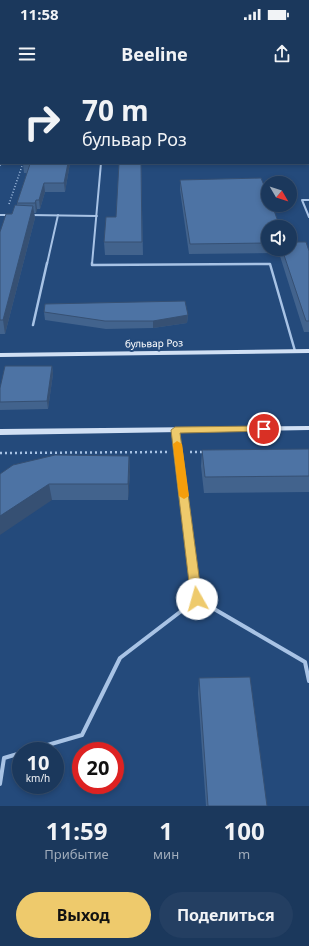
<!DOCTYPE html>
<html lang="ru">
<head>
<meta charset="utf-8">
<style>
	body { margin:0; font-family:"Noto Sans",sans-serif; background:#243f62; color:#f1f3f6; height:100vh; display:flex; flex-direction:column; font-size:15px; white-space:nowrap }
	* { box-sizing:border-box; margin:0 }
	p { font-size:13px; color:#a0acbb }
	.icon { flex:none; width:22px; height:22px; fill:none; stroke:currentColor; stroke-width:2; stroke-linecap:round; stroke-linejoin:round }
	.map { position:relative; height:726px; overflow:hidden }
	.details { display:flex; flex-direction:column; background:#1b385c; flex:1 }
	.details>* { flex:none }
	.top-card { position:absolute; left:0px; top:0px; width:309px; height:84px; box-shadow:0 2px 6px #0003,0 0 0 1px #395272; background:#1b385c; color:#f1f3f6; overflow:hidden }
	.needle { width:26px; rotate:129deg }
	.controls { position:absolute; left:261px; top:96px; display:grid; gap:8px }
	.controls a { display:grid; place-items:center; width:36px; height:36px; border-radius:50%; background:#1b385c; box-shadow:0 2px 6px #0003,0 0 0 1px #395272; font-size:20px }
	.speed { position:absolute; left:12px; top:662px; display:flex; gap:8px; font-size:20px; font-weight:700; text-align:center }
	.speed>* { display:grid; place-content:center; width:52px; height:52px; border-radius:50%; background:#1b385c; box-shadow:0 2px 6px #0003,0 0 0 1px #395272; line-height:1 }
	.speed small { font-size:10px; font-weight:400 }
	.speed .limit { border:6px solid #d22; background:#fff; color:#111 }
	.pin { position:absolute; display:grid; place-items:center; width:34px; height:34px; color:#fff; margin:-17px; border:2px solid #fff; border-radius:50%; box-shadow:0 1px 4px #0007 }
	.me { position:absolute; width:44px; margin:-22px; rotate:353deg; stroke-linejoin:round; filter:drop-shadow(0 0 3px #0008) }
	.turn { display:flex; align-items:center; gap:14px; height:84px; padding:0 16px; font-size:18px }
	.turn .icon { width:52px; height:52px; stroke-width:2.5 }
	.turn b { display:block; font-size:28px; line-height:34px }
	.eta { display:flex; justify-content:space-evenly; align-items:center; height:68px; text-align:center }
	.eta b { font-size:24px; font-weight:700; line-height:28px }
	.action { display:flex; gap:8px; margin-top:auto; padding:8px 16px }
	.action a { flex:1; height:46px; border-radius:24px; background:#eeca6c; color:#111; font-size:16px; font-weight:700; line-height:46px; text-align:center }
	.action a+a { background:#243f62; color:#f1f3f6 }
	.status { display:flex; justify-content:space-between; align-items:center; height:28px; padding:0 20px; background:#1b385c; direction:ltr }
	.status svg { height:11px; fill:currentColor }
	header { display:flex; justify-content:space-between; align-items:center; height:52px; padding:0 16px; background:#1b385c; font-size:18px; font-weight:700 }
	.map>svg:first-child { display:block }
</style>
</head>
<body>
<div class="status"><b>11:58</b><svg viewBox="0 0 49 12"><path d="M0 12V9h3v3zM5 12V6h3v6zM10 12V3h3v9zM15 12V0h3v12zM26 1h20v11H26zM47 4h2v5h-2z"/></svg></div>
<header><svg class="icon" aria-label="menu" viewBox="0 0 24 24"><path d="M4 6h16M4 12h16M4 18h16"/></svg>Beeline<svg class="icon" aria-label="share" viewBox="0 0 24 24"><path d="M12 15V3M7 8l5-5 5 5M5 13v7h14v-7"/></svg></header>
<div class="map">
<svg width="309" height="726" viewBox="0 0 309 726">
	<rect width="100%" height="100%" fill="#244a7b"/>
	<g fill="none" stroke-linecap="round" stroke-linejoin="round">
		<!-- path-far1 -->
		<path stroke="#a8c3e5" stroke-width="1.5" stroke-dasharray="1 2" stroke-linecap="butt" d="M 9,124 L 23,83"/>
		<!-- path -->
		<path stroke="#a8c3e5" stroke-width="2.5" stroke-dasharray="2 3" stroke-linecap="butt" d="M 190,372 L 205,372
			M 0,373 L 167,372"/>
		<!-- lane-far4 -->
		<path stroke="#a8c3e5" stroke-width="1.5" d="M 308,45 L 309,47"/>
		<!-- lane-far3 -->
		<path stroke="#a8c3e5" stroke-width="2" d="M 0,85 L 1,82
			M 309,120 L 302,120 L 309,137
			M 0,135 L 9,135
			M 30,135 L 97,136
			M 47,184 L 58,135
			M 92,184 L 101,83"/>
		<!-- lane-far2 -->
		<path stroke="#a8c3e5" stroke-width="2.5" d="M 92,183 L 92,185 L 270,184 L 295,271
			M 33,245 L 47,183"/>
		<!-- lane-far1 -->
		<path stroke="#a8c3e5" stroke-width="3" d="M 175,350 L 194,496"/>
		<!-- lane -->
		<path stroke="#a8c3e5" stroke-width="4" d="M 197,519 L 305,582 L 309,601
			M 27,671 L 82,655 L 120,578 L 197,519 L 194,495
			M 0,704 L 4,678 L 21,673"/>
		<!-- secondary -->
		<path fill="#d1e0f4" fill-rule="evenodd" d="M 13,0 L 17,0 L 12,1 Z
			M 0,12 L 1,12 L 1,14 L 0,14 Z
			M 0,29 L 1,29 L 0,33 Z
			M 309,269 L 309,273 L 0,277 L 0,273 Z
			M 309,346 L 309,350 L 0,355 L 0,349 Z"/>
	</g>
	<!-- wall -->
	<path fill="#42638d" d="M 308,17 L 309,17 L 309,38 L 308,36 Z
		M 70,83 L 65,112 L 45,112 L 40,129 L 37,129 L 36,133 L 34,133 L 35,138 L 5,254 L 0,254 L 0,152 L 17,125 L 17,123 L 27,93 L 24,93 L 23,84 Z
		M 141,83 L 143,175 L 105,175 L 104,162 Z
		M 180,100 L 268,147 L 268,169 L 290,169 L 309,171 L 309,252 L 304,252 L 279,173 L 189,174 L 180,110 Z
		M 44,232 L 188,235 L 187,243 L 153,248 L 106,249 L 45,240 Z
		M 52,286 L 53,294 L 48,329 L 0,330 L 0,308 Z
		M 309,369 L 309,412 L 204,413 L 201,386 L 202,370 Z
		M 129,376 L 130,392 L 128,420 L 52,420 L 0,394 Z
		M 199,598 L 267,726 L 206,726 L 198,613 Z"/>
	<!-- shaded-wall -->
	<path fill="#365073" d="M 68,83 L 70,83 L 65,112 L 64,103 Z
		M 44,103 L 45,112 L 40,129 L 39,120 Z
		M 36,120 L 37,129 L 36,133 L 35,123 Z
		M 33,126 L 35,138 L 5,254 L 3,240 Z
		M 188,235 L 187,243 L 153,248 L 153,241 Z
		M 52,286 L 53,294 L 48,329 L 47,321 Z
		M 129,376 L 130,392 L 128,420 L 128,404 Z
		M 49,404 L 52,420 L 0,455 L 0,436 Z"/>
	<!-- building -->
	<path fill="#4d73a4" stroke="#365073" d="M 73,0 L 112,0 L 112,1 L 73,1 Z
		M 160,0 L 176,0 L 177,1 L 160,1 Z
		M 215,0 L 294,0 L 295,1 L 215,1 Z
		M 308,17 L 309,17 L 309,27 L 308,25 Z
		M 24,83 L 68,83 L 64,103 L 44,103 L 39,120 L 36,120 L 35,123 L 17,123 L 30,84 L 23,84 Z
		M 119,83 L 141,83 L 142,162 L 104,162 L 106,137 L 116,137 Z
		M 261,98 L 268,115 L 268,125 L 272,125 L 280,147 L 268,147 L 268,163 L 190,164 L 180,100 Z
		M 15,125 L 33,126 L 3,240 L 0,240 L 0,152 L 6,134 L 12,134 Z
		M 290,162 L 306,162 L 309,171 L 309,241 L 306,241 L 282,169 L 290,169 Z
		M 185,221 L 188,235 L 153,241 L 105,241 L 44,232 L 45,224 Z
		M 5,286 L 52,286 L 47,321 L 0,322 L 0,308 Z
		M 309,369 L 309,396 L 205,397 L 202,370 Z
		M 55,375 L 129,376 L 128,404 L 49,404 L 0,436 L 0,394 L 13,385 Z
		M 250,597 L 267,726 L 208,726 L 199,598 Z"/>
	<!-- route -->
	<path fill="#eeca6c" stroke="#9b8346" d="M 264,346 L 269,349 L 268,351 L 180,353 L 202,519 L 201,522 L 197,524 L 193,522 L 191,519 L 171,350 L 175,347 Z"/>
	<!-- slow -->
	<path fill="#f59e0b" d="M 177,361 L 182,364 L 189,416 L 184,419 L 179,416 L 173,364 Z"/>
	<g text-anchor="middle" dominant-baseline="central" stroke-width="4" stroke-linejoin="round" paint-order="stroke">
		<!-- street labels -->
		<g font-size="10" fill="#fff" stroke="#244a7b">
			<text transform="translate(154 263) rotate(-1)">бульвар Роз</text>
		</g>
	</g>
</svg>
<div class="controls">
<a><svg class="needle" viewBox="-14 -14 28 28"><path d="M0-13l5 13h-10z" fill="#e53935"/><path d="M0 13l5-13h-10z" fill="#a0acbb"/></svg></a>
<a><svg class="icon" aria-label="sound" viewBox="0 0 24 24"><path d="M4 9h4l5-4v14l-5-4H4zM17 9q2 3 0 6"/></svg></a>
</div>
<div class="speed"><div>10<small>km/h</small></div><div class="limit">20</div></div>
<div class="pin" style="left:264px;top:349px;background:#d93025"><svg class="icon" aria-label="arrive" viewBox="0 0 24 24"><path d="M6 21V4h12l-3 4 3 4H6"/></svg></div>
<svg class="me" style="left:197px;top:519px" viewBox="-20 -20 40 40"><circle r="19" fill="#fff"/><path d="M0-13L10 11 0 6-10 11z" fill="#eeca6c"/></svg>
<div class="top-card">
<div class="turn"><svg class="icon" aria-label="right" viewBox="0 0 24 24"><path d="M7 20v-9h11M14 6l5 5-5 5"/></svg><div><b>70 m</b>бульвар Роз</div></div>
</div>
</div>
<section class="details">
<div class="eta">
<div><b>11:59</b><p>Прибытие</p></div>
<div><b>1</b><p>мин</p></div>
<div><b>100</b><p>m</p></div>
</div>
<div class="action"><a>Выход</a><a>Поделиться</a></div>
</section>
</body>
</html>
